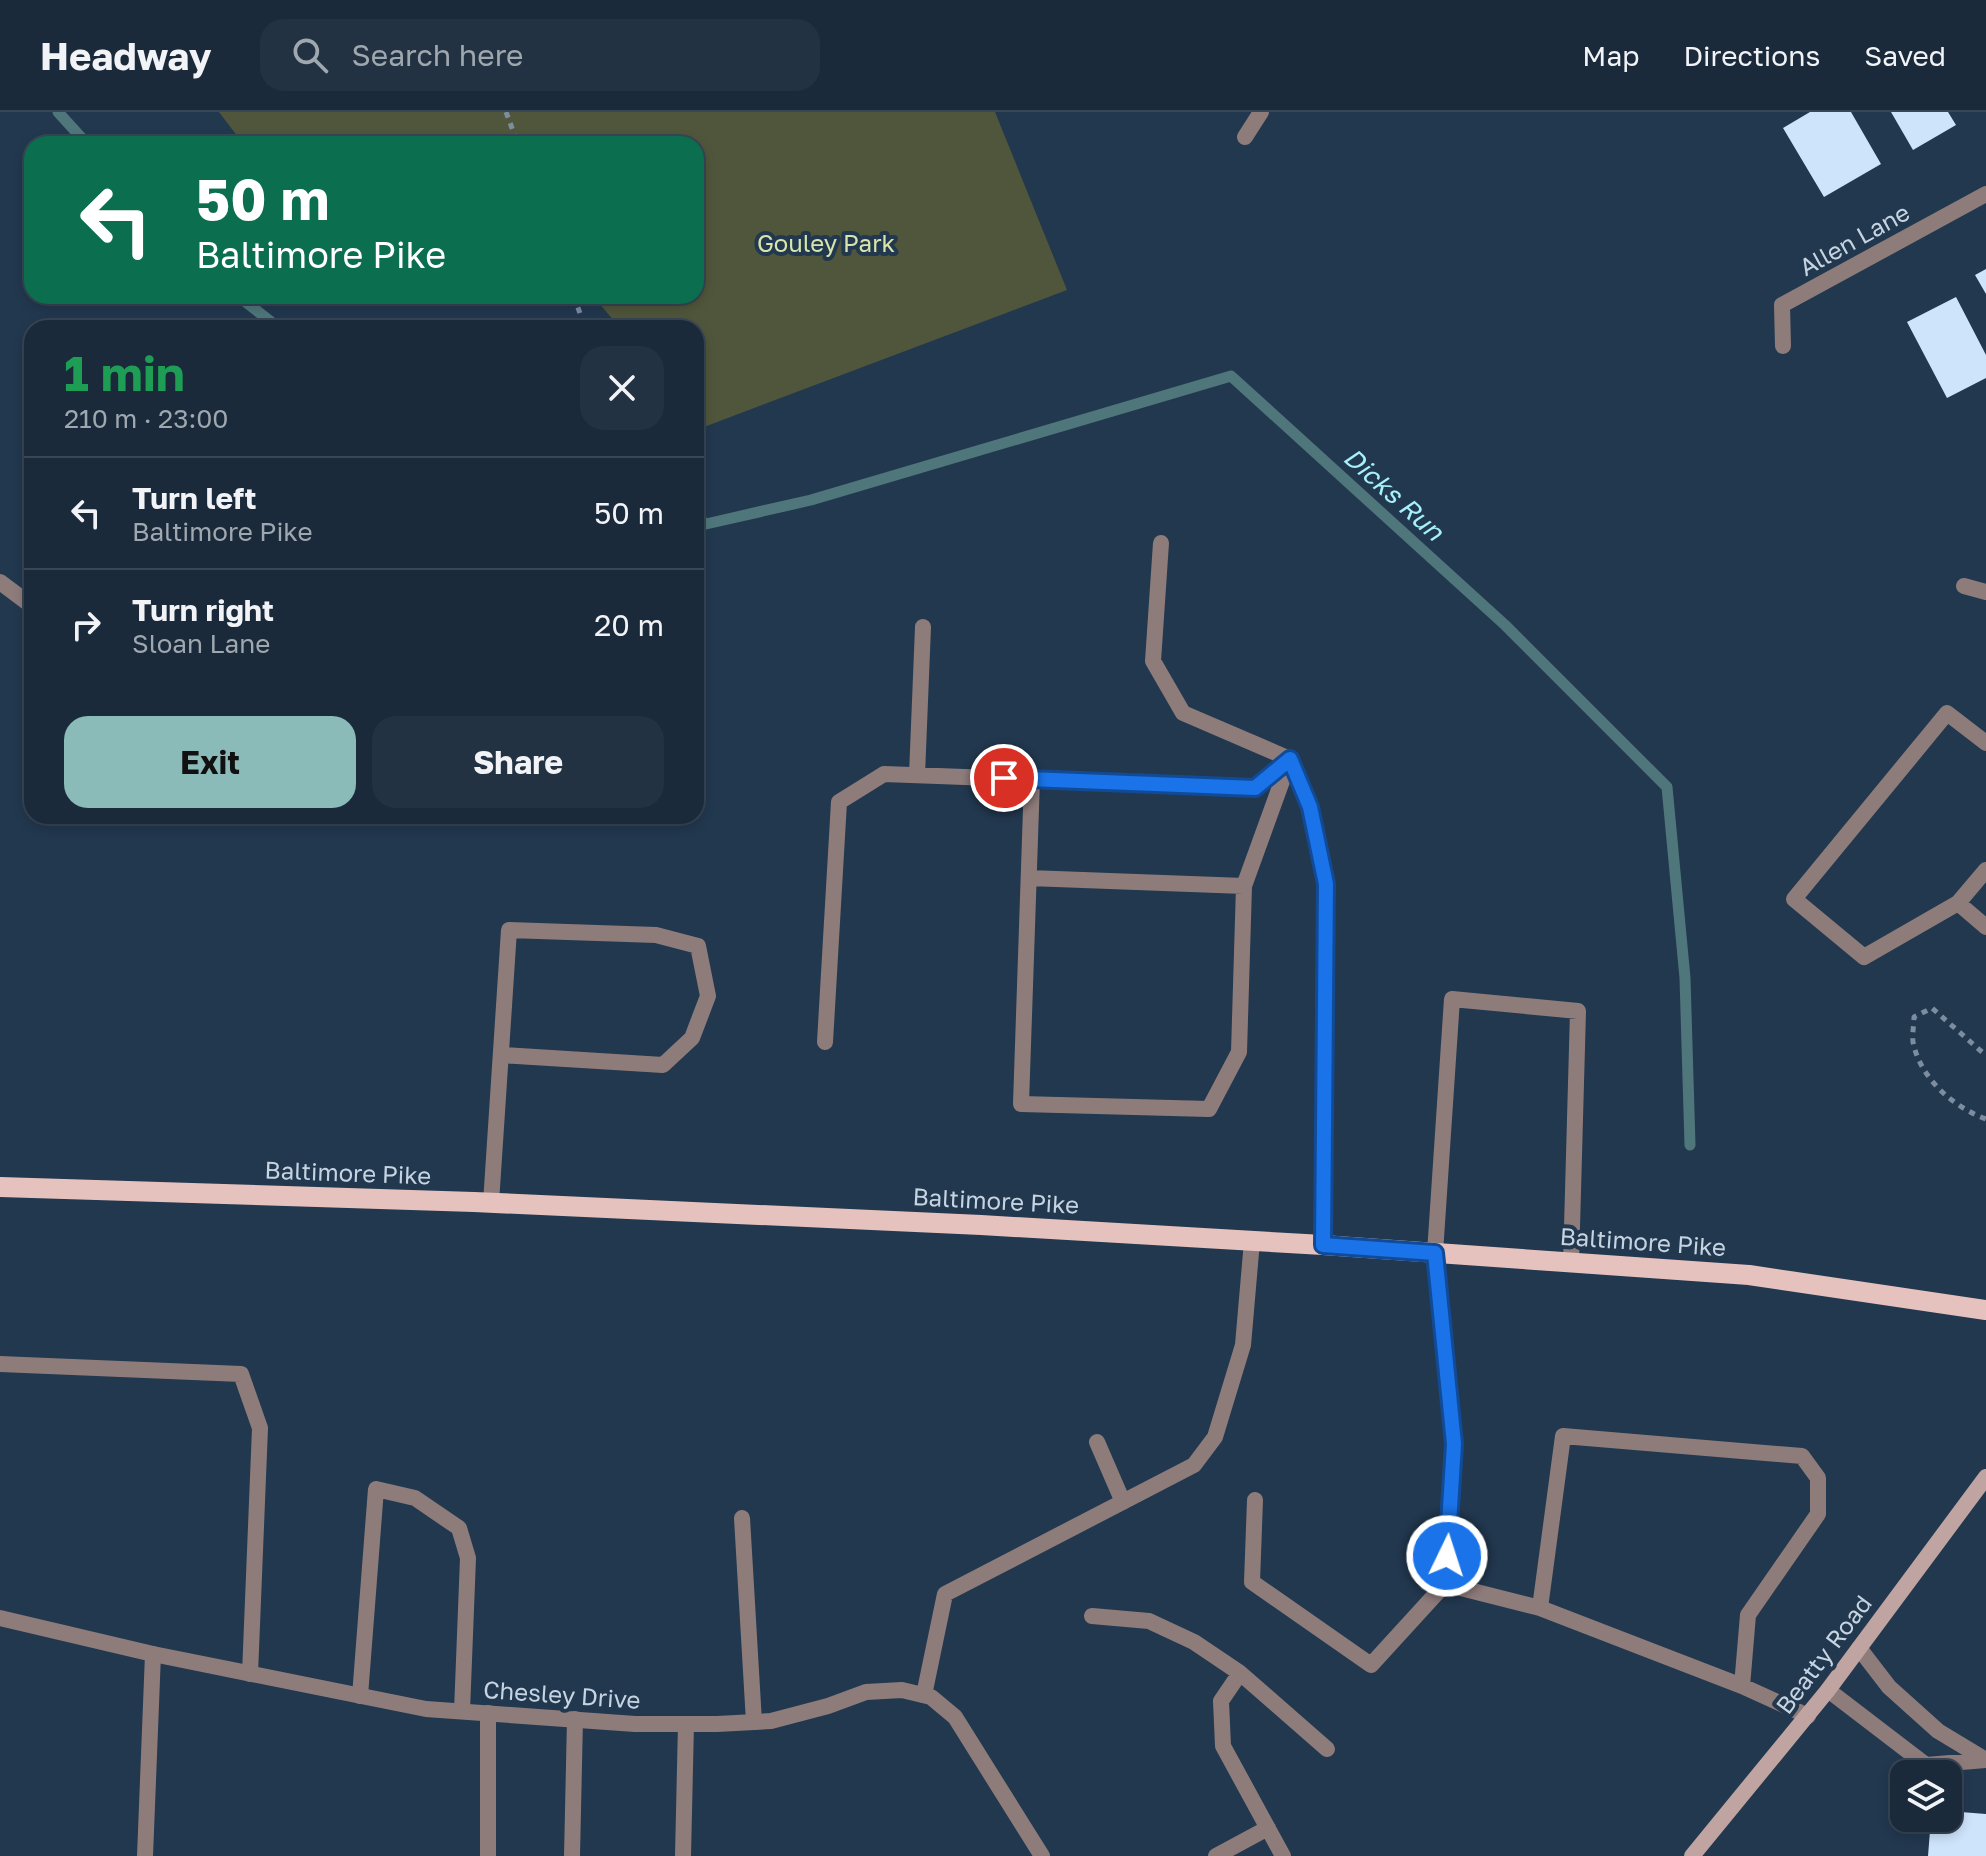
<!DOCTYPE html>
<html lang="en">
<head>
<meta charset="utf-8">
<style>
	body { margin:0; font-family:"Golos Text",sans-serif; background:#233242; color:#f1f3f6; height:100vh; display:flex; flex-direction:column; font-size:30px; white-space:nowrap }
	* { box-sizing:border-box; margin:0 }
	p { font-size:26px; color:#9fa7af }
	.icon { flex:none; width:44px; height:44px; fill:none; stroke:currentColor; stroke-width:2; stroke-linecap:round; stroke-linejoin:round }
	.map { position:relative; flex:1; overflow:hidden }
	.drawer { position:absolute; left:24px; top:208px; width:680px; height:504px; display:flex; flex-direction:column; background:#1a2a3b; border-radius:24px; box-shadow:0 4px 12px #0003,0 0 0 2px #384655 }
	.drawer>* { flex:none }
	.hud { position:absolute; left:24px; top:24px; width:680px; height:168px; border-radius:24px; box-shadow:0 4px 12px #0003,0 0 0 2px #384655; background:#0b6e4f; color:#fff; overflow:hidden }
	.buttons { position:absolute; left:1890px; top:1648px; display:grid; gap:16px }
	.buttons a { display:grid; place-items:center; width:72px; height:72px; border-radius:16px; background:#1a2a3b; box-shadow:0 4px 12px #0003,0 0 0 2px #384655; font-size:40px }
	.pin { position:absolute; display:grid; place-items:center; width:68px; height:68px; color:#fff; margin:-34px; border:4px solid #fff; border-radius:50%; box-shadow:0 2px 8px #0007 }
	.me { position:absolute; width:88px; margin:-44px; rotate:4deg; stroke-linejoin:round; filter:drop-shadow(0 0 6px #0008) }
	.turn { display:flex; align-items:center; gap:28px; height:168px; padding:0 40px; font-size:36px }
	.turn .icon { width:104px; height:104px; stroke-width:2.5 }
	.turn b { display:block; font-size:56px; line-height:68px }
	.round { display:grid; place-items:center; flex:none; width:84px; height:84px; border-radius:24px; background:#233242 }
	.headline { display:flex; align-items:center; justify-content:space-between; height:136px; padding:0 40px }
	h1 { font-size:48px; font-weight:700; line-height:60px; color:#1e9e55 }
	.cta { display:flex; gap:16px; margin-top:auto; padding:16px 40px }
	.cta a { flex:1; height:92px; border-radius:24px; background:#8bbbb9; color:#111; font-size:32px; font-weight:700; line-height:92px; text-align:center }
	.cta a+a { background:#233242; color:#f1f3f6 }
	ul { padding:0; list-style:none }
	li { display:flex; align-items:center; gap:24px; height:112px; padding:0 40px; border-top:2px solid #384655 }
	li div { flex:1 }
	li b { display:block; font-size:30px }
	li em { font-style:normal }
	header { display:flex; align-items:center; gap:48px; box-sizing:border-box; height:112px; padding:0 40px; background:#1a2a3b; border-bottom:2px solid #384655 }
	header strong { font-size:38px }
	nav { display:flex; gap:44px; margin-inline-start:auto; font-size:28px }
	.search { width:560px; height:72px; background:#233242; display:flex; align-items:center; gap:20px; box-sizing:border-box; padding:0 28px; border-radius:24px; color:#9fa7af; font-size:30px }
	.map>svg:first-child { display:block }
</style>
</head>
<body>
<header>
<strong>Headway</strong>
<div class="search"><svg class="icon" aria-label="search" viewBox="0 0 24 24"><circle cx="10" cy="10" r="6"/><path d="M15 15l6 6"/></svg>Search here</div>
<nav><a>Map</a><a>Directions</a><a>Saved</a></nav>
</header>
<div class="map">
<svg width="1986" height="1744" viewBox="0 0 1986 1744">
	<rect width="100%" height="100%" fill="#22384f"/>
	<!-- green -->
	<path fill="#50563b" d="M 219,0 L 995,0 L 1067,178 L 704,315 L 696,306 L 696,216 L 620,216 L 593,184 L 696,184 L 696,32 L 262,32 L 238,25 Z"/>
	<g fill="none" stroke-linecap="round" stroke-linejoin="round">
		<!-- stream -->
		<path stroke="#4f777b" stroke-width="11" d="M 58,0 L 87,32
			M 238,184 L 279,216
			M 696,405 L 706,412 L 811,388 L 1231,264 L 1505,513 L 1667,675 L 1685,866 L 1690,1033"/>
	</g>
	<!-- building -->
	<path fill="#cee4fb" d="M 1810,0 L 1851,0 L 1881,52 L 1824,85 L 1783,16 Z
		M 1891,0 L 1948,0 L 1956,13 L 1913,38 Z
		M 1986,157 L 1986,182 L 1975,163 Z
		M 1956,185 L 1986,243 L 1986,266 L 1947,286 L 1907,210 Z
		M 1948,1699 L 1986,1702 L 1986,1744 L 1928,1744 L 1931,1706 L 1948,1706 Z"/>
	<g fill="none" stroke-linecap="round" stroke-linejoin="round">
		<!-- path -->
		<path stroke="#7c8da0" stroke-width="5" stroke-dasharray="6 6" stroke-linecap="butt" d="M 506,0 L 518,32
			M 574,184 L 585,216
			M 1982,940 L 1932,896 L 1914,905 C 1914,913 1912,922 1913,930 C 1920,966 1953,995 1986,1007"/>
		<!-- lane -->
		<path stroke="#8e7c7b" stroke-width="16" d="M 1161,431 L 1153,549 L 1183,601 L 1290,647
			M 1964,474 L 1986,480
			M 917,663 L 923,515
			M 1032,667 L 1021,992 L 1209,997 L 1239,940 L 1244,774 L 1290,647
			M 1986,758 L 1958,791 L 1986,815
			M 1029,766 L 1244,774
			M 1958,791 L 1864,845 L 1794,787 L 1947,601 L 1986,631
			M 825,930 L 839,690 L 884,662 L 1255,676 L 1289,648
			M 491,1091 L 509,818 L 656,823 L 698,834 L 708,884 L 692,926 L 663,953 L 502,943
			M 0,1252 L 241,1262 L 260,1316 L 250,1562
			M 1097,1330 L 1123,1390
			M 1255,1388 L 1252,1470 L 1371,1553 L 1445,1472 L 1540,1496
			M 742,1406 L 754,1610
			M 1445,1472 L 1454,1332 L 1435,1141 L 1452,887 L 1578,899 L 1571,1151
			M 1092,1504 L 1149,1509 L 1194,1530 L 1240,1561
			M 1859,1536 L 1889,1575 L 1938,1619 L 1986,1648
			M 1742,1574 L 1748,1503 L 1818,1402 L 1818,1366 L 1802,1344 L 1563,1324 L 1540,1496 L 1742,1574 L 1808,1604
			M 1828,1578 L 1926,1653 L 1986,1648
			M 924,1583 L 945,1482 L 1194,1353 L 1215,1325 L 1243,1233 L 1252,1129
			M 360,1584 L 376,1377 L 415,1386 L 459,1416 L 468,1446 L 462,1599
			M 145,1744 L 153,1542
			M 488,1744 L 488,1601
			M 572,1744 L 575,1607
			M 683,1744 L 686,1612
			M 1216,1744 L 1268,1716
			M 1283,1744 L 1223,1634 L 1221,1589 L 1240,1561 L 1327,1637"/>
		<!-- street -->
		<path stroke="#8e7c7b" stroke-width="16" d="M 1245,25 L 1261,0
			M 1783,234 L 1782,193 L 1986,82
			M 0,470 L 32,494
			M 1290,647 L 1310,695 L 1326,772 L 1323,1133
			M 0,1506 L 153,1542 L 426,1597 L 635,1612 L 717,1612 L 771,1609 L 828,1594 L 866,1580 L 902,1578 L 931,1585 L 955,1605 L 1042,1744"/>
		<!-- secondary -->
		<path stroke="#c0a4a2" stroke-width="16" d="M 1692,1744 L 1828,1578 L 1986,1365"/>
		<!-- primary -->
		<path stroke="#e6c2bf" stroke-width="20" d="M 0,1075 L 474,1090 L 981,1113 L 1323,1133 L 1749,1163 L 1986,1198"/>
	</g>
	<g fill="none" stroke-linecap="round" stroke-linejoin="round">
		<defs>
			<path id="route" d="M 1004,666 L 1255,676 L 1290,647 L 1310,695 L 1326,772 L 1323,1133 L 1435,1141 L 1454,1332 L 1447,1444"/>
		</defs>
		<!-- route casing -->
		<use href="#route" stroke="#114b97" stroke-width="20"/>
		<!-- route -->
		<use href="#route" stroke="#1a73e8" stroke-width="14"/>
	</g>
	<g text-anchor="middle" dominant-baseline="central" stroke-width="8" stroke-linejoin="round" paint-order="stroke">
		<!-- street labels -->
		<g font-size="24" fill="#c6d4e2" stroke="#22384f">
			<text transform="translate(1854 127) rotate(-29)">Allen Lane</text>
			<text transform="translate(348 1060) rotate(2)">Baltimore Pike</text>
			<text transform="translate(996 1088) rotate(3)">Baltimore Pike</text>
			<text transform="translate(1643 1129) rotate(4)">Baltimore Pike</text>
			<text transform="translate(1823 1542) rotate(-53)">Beatty Road</text>
			<text transform="translate(562 1582) rotate(4)">Chesley Drive</text>
		</g>
		<!-- park labels -->
		<g font-size="24" fill="#d8e4ac" stroke="#22384f">
			<text x="826" y="130">Gouley Park</text>
		</g>
		<!-- water labels -->
		<g font-size="26" font-style="italic" fill="#a5f0f9" stroke="#22384f">
			<text transform="translate(1394 382) rotate(42)">Dicks Run</text>
		</g>
	</g>
</svg>
<div class="buttons">
<a><svg class="icon" aria-label="layers" viewBox="0 0 24 24"><path d="M12 4l9 5-9 5-9-5zM3 14l9 5 9-5"/></svg></a>
</div>
<div class="pin" style="left:1004px;top:666px;background:#d93025"><svg class="icon" aria-label="arrive" viewBox="0 0 24 24"><path d="M6 21V4h12l-3 4 3 4H6"/></svg></div>
<svg class="me" style="left:1447px;top:1444px" viewBox="-20 -20 40 40"><circle r="17" fill="#1a73e8" stroke="#fff" stroke-width="3"/><path d="M0-11L8 9 0 5-8 9z" fill="#fff"/></svg>
<div class="hud">
<div class="turn"><svg class="icon" aria-label="left" viewBox="0 0 24 24"><path d="M17 20v-9H6M10 6l-5 5 5 5"/></svg><div><b>50 m</b>Baltimore Pike</div></div>
</div>
<section class="drawer">
<div class="headline"><div><h1>1 min</h1><p>210 m · 23:00</p></div><a class="round"><svg class="icon" aria-label="close" viewBox="0 0 24 24"><path d="M6 6l12 12M18 6L6 18"/></svg></a></div>
<ul>
<li><svg class="icon" aria-label="left" viewBox="0 0 24 24"><path d="M17 20v-9H6M10 6l-5 5 5 5"/></svg><div><b>Turn left</b><p>Baltimore Pike</p></div><em>50 m</em></li>
<li><svg class="icon" aria-label="right" viewBox="0 0 24 24"><path d="M7 20v-9h11M14 6l5 5-5 5"/></svg><div><b>Turn right</b><p>Sloan Lane</p></div><em>20 m</em></li>
</ul>
<div class="cta"><a>Exit</a><a>Share</a></div>
</section>
</div>
</body>
</html>
